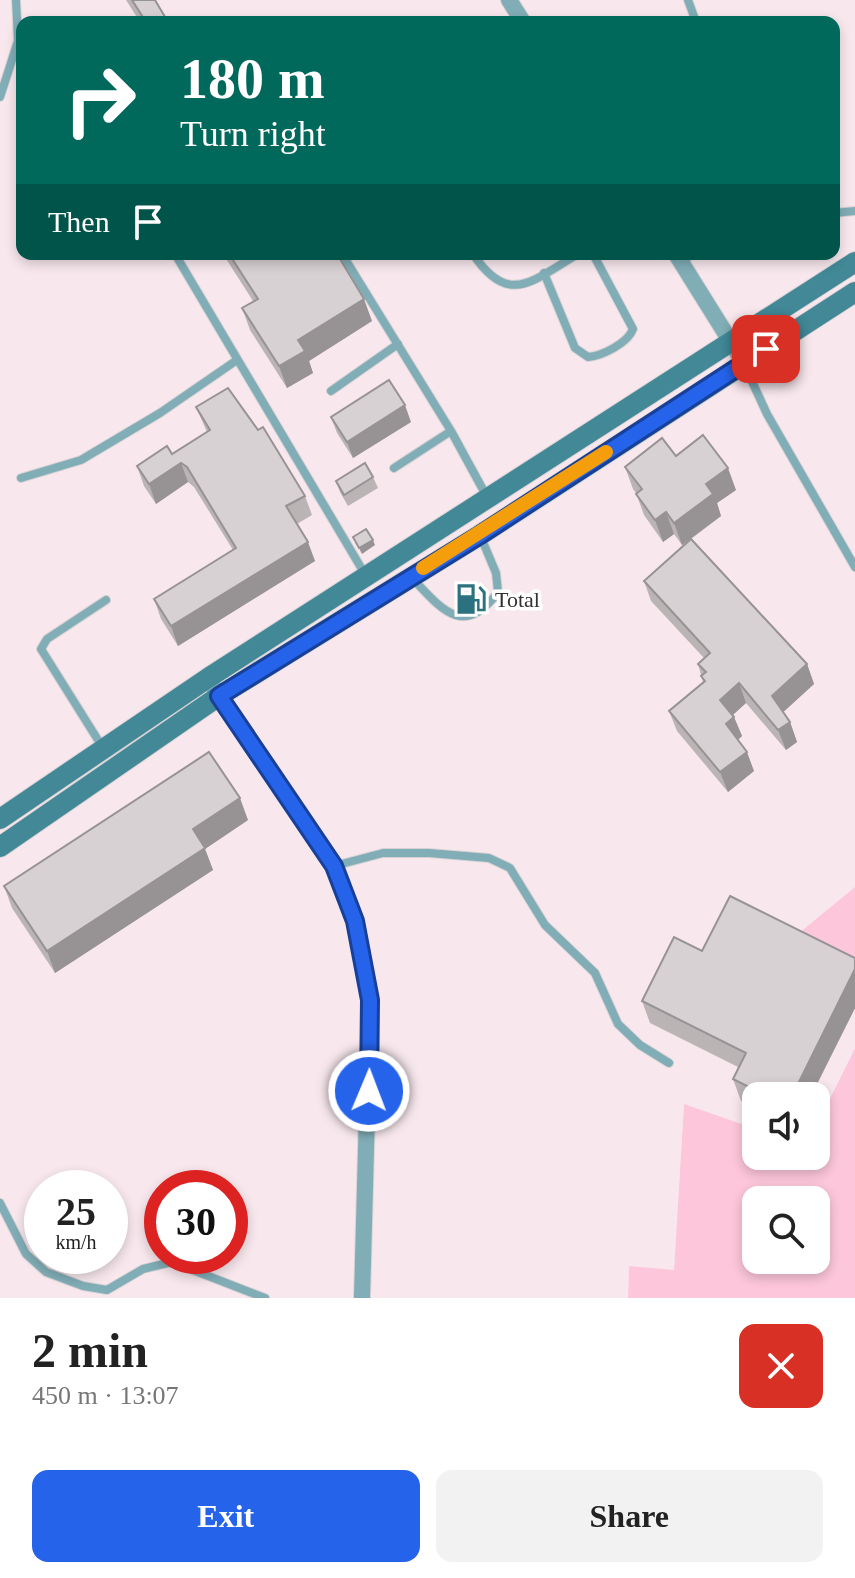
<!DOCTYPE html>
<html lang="en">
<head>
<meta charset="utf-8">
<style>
	body { margin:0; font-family:Georgia,serif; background:#f2f2f2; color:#222; height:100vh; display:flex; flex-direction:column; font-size:30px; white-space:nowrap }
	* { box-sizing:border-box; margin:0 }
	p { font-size:26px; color:#767676 }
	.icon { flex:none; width:44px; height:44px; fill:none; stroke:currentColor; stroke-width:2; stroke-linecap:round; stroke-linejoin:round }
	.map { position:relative; height:1298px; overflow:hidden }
	.drawer { display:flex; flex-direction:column; background:#fff; flex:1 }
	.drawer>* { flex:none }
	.hud { position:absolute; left:16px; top:16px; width:824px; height:244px; border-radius:16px; box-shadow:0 4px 12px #0003; background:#00695c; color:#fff; overflow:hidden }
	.tools { position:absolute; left:742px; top:1082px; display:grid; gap:16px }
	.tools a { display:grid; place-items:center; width:88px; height:88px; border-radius:16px; background:#fff; box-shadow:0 4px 12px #0003; font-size:40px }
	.speed { position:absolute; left:24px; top:1170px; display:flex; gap:16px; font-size:40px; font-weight:700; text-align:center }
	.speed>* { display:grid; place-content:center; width:104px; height:104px; border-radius:50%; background:#fff; box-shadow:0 4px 12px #0003; line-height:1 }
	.speed small { font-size:20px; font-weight:400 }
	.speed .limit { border:12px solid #d22; background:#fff; color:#111 }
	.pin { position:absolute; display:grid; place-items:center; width:68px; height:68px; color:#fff; margin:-34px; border-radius:16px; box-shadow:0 4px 12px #0006 }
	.me { position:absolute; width:88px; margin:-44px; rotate:1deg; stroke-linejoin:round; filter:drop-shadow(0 0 6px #0008) }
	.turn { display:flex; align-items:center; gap:28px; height:168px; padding:0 32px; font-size:36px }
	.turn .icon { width:104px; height:104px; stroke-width:2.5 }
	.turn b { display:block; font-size:56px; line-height:68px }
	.then { display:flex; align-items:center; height:76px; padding:0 32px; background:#0003; gap:16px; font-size:30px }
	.round { display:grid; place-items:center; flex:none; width:84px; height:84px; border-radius:16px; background:#f2f2f2 }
	.head { display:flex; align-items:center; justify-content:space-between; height:136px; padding:0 32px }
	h1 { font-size:48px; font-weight:600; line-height:60px }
	.button { display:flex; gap:16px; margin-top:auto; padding:16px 32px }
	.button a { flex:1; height:92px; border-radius:16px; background:#2563eb; color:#fff; font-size:32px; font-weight:600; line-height:92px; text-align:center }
	.button a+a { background:#f2f2f2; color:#222 }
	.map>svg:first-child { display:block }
</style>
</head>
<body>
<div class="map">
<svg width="855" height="1298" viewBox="0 0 855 1298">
	<rect width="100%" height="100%" fill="#fef6f9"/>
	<!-- built -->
	<path fill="#f8e8ee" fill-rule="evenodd" d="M 0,0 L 855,0 L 855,887 L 794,938 L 855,971 L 855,1048 L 816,1127 L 816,1096 L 756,1096 L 756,1129 L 684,1105 L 674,1271 L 629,1266 L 628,1298 L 0,1298 ZM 22,22 L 834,22 L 834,254 L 22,254 ZM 42,1188 L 110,1188 L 110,1256 L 42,1256 ZM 162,1188 L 230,1188 L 230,1256 L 162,1256 Z"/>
	<!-- green -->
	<path fill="#fdc6da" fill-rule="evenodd" d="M 855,887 L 855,971 L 793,938 Z
		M 855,1048 L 855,1298 L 628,1298 L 629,1266 L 674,1270 L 684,1104 L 756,1129 L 756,1156 L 816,1156 L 816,1127 ZM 756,1200 L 816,1200 L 816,1260 L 756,1260 Z"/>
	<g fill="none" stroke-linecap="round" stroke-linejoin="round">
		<defs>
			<path id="service" d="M 688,0 L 696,22
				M 0,97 L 18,41 L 16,0
				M 834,213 L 855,211
				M 175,254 L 366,576
				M 342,254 L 451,431 L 487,497
				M 473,254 C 509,308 533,280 578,254
				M 683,264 L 690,254
				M 544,273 L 575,348 L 588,357 C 602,356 628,343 633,329 L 593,254
				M 744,364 L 767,414 L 855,567
				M 331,391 L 398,344
				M 394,468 L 451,431
				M 21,478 L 81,460 L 160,413 L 237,360
				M 413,579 C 442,610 464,638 498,592 L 496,573 L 480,535
				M 103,748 L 41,649 L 47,639 L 106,600
				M 334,866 L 383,853 L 429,853 L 489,858 L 510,868 L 545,925 L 595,973 L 618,1024 L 640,1045 L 669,1063
				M 0,1203 L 26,1254 L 46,1272 L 83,1286 L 107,1290 L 143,1269 L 172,1262 L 265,1298"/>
			<path id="minor" d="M 509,0 L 523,22
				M 676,254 L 744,363
				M 213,686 L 334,866 L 355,921 L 370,1000 L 362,1298"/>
			<path id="secondary" d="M 0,819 L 208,678 L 855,262
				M 0,847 L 219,696 L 480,535 L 855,292"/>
		</defs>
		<!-- service casing -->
		<use href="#service" stroke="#dad3d5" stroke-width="10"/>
		<!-- minor casing -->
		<use href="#minor" stroke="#dad3d5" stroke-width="18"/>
		<!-- secondary casing -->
		<use href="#secondary" stroke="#dad3d5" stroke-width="22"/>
		<!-- service -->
		<use href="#service" stroke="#81adb7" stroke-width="8"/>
		<!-- minor -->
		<use href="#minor" stroke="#81adb7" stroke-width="16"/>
		<!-- secondary -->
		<use href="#secondary" stroke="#428897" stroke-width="20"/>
	</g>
	<!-- wall -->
	<path fill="#bab4b5" d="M 126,0 L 155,0 L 168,22 L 140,22 Z
		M 223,254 L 337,254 L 372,321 L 309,361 L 313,373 L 287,388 L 250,330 L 242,308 L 253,301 Z
		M 196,407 L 305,496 L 312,515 L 297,524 L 315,561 L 178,646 L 161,619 L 154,599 L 233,550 L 194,487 L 188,482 L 156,504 L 144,486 L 137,466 L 172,454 L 207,432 Z
		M 331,417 L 411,422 L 353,458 L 337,433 Z
		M 676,456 L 736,490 L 717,503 L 721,516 L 691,539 L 807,664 L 814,684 L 783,712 L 790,722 L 797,742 L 786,750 L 746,703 L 733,715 L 742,736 L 738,740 L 754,771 L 728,792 L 677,731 L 669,711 L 703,682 L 698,664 L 704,658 L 651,601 L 644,581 L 690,539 L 682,545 L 674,534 L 663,542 L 644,515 L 636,493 L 633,489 L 625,467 Z
		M 373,477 L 378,488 L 348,506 L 340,492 L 336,481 Z
		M 248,820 L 205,849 L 213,870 L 55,973 L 12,908 L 4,886 Z
		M 702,951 L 855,958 L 855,1008 L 811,1096 L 756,1096 L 756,1108 L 741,1101 L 733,1079 L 738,1067 L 650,1023 L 642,1001 Z"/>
	<!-- shaded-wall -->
	<path fill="#979294" d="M 364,299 L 372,321 L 309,361 L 313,373 L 287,388 L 279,366 L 298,340 Z
		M 405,405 L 411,422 L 353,458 L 347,442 Z
		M 181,463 L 188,482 L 156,504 L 149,484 Z
		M 728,468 L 736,490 L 717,503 L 721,516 L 682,545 L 674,523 L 706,484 Z
		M 666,512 L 674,534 L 663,542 L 655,520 Z
		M 373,540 L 375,545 L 362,554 L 359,548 Z
		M 308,542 L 315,561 L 178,646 L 171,626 Z
		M 807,664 L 814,684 L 779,716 L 772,696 Z
		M 739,683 L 746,703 L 727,720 L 720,700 Z
		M 734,717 L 742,736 L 733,744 L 726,724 Z
		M 790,722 L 797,742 L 786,750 L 778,730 Z
		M 747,752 L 754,771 L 728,792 L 720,772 Z
		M 240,798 L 248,820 L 205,849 L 213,870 L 55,973 L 47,951 L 193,829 Z
		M 855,969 L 855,1008 L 811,1096 L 792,1096 Z"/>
	<!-- building -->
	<path fill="#d8d1d3" stroke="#979294" stroke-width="2" d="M 132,0 L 155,0 L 168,22 L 146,22 Z
		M 229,254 L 337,254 L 364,299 L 298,340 L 305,351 L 279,366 L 242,308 L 258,299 Z
		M 389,380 L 405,405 L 347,442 L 331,417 Z
		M 228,388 L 258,430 L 263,427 L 305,496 L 286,506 L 308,542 L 171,626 L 154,599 L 236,548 L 187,467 L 181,463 L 149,484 L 137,466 L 167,446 L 172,454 L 210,430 L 196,407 Z
		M 703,435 L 728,468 L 706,484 L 713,494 L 674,523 L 666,512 L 655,520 L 636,494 L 642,489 L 625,467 L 662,438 L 676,456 Z
		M 365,463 L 373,477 L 344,495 L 336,481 Z
		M 366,529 L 373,540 L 359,548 L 353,537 Z
		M 691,539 L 807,664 L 772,696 L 790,722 L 778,730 L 739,683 L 720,700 L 734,717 L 726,724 L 747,752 L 720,772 L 669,711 L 705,681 L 701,676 L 706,672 L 698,664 L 710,653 L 644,581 Z
		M 209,752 L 240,798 L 193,829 L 205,848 L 47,951 L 4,886 Z
		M 730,896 L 855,958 L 855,969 L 792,1096 L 767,1096 L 733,1079 L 746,1053 L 642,1001 L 674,937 L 702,951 Z"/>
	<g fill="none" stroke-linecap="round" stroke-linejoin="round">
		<defs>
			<path id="route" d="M 369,1091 L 370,1000 L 355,921 L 334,866 L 219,696 L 480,535 L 766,349"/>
		</defs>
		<!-- route casing -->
		<use href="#route" stroke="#184099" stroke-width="20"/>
		<!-- route -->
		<use href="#route" stroke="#2563eb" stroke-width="14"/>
		<!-- slow -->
		<path stroke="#f59e0b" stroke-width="14" d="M 423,568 L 606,452"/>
	</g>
	<!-- icons -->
	<defs>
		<symbol id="fuel-bare" viewBox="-9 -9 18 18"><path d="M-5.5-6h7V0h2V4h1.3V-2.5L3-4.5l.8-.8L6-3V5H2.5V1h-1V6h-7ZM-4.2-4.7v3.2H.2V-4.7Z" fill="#2b717f" stroke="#fff" stroke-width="2.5" paint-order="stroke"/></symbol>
	</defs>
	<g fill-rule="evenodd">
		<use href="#fuel-bare" x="449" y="577" width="44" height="44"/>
	</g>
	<g text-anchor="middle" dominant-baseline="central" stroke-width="7" stroke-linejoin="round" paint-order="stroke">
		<!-- poi labels -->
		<g font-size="22" fill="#343132" stroke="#fff" text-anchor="start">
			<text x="495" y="599">Total</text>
		</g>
	</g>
</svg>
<div class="tools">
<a><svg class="icon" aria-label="sound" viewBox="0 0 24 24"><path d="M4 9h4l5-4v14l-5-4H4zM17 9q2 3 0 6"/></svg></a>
<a><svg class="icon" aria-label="search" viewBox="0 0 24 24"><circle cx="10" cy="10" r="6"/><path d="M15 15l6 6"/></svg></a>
</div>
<div class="speed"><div>25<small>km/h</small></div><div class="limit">30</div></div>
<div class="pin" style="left:766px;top:349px;background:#d93025"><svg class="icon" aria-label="arrive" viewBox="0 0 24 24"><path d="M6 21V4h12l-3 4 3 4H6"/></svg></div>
<svg class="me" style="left:369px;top:1091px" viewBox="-20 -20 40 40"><circle r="17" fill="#2563eb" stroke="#fff" stroke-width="3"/><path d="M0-11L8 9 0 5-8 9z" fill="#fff"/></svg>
<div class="hud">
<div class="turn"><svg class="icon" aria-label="right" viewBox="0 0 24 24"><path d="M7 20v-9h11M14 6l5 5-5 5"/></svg><div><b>180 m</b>Turn right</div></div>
<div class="then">Then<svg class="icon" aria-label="arrive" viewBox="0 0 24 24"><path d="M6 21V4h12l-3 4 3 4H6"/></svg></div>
</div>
</div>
<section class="drawer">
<div class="head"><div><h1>2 min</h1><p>450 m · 13:07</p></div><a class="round" style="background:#d93025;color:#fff"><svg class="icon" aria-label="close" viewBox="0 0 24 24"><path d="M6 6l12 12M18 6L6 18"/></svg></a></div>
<div class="button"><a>Exit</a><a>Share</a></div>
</section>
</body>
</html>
